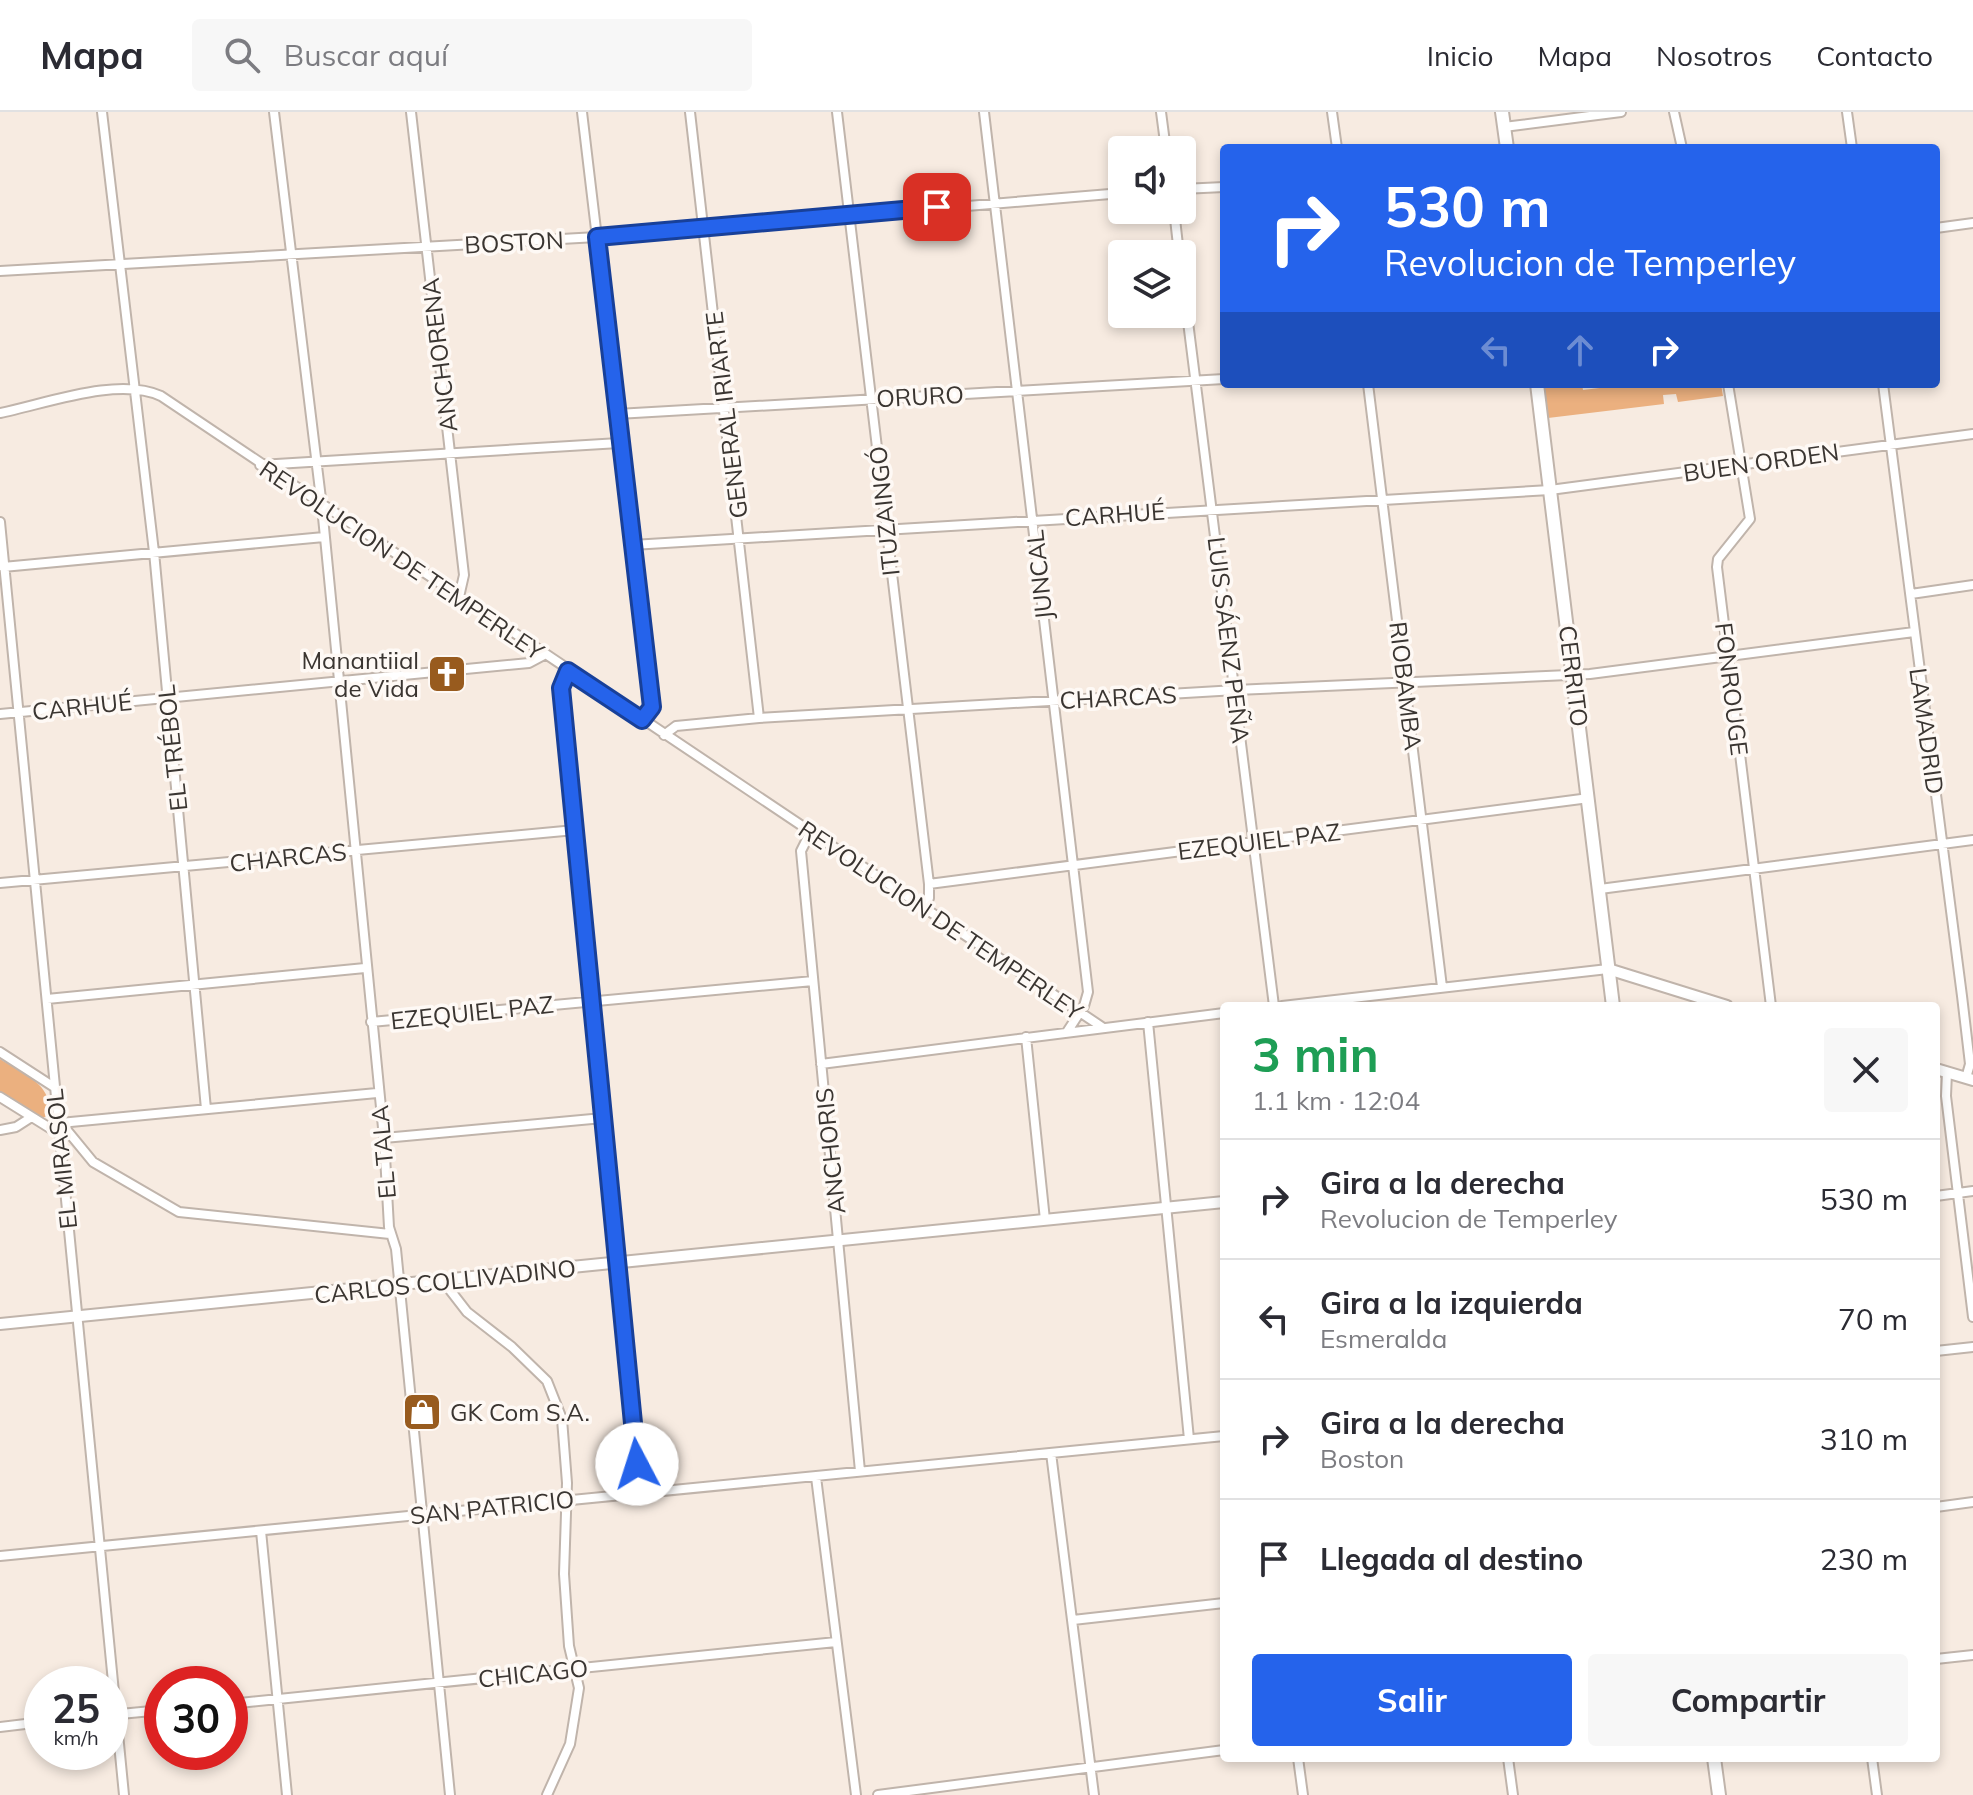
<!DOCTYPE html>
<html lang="es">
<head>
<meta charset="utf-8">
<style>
	body { margin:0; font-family:Mulish,sans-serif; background:#f7f7f7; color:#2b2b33; height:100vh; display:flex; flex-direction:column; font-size:30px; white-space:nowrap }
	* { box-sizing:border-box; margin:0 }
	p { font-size:26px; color:#7c7c81 }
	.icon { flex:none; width:44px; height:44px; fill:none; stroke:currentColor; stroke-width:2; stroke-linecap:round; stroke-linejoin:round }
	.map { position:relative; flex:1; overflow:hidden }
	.side { position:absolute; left:1220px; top:890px; width:720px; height:760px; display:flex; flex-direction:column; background:#fff; border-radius:8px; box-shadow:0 4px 12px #0003 }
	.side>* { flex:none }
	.hud { position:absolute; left:1220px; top:32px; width:720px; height:244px; border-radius:8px; box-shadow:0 4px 12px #0003; background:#2563eb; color:#fff; overflow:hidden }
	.buttons { position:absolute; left:1108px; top:24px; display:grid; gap:16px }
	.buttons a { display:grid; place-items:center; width:88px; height:88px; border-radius:8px; background:#fff; box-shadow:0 4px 12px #0003; font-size:40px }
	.speed { position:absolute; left:24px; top:1554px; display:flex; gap:16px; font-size:40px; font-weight:700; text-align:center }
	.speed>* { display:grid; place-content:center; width:104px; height:104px; border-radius:50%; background:#fff; box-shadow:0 4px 12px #0003; line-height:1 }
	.speed small { font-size:20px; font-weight:400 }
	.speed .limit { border:12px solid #d22; background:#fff; color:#111 }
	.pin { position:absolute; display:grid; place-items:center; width:68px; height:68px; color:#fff; margin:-34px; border-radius:16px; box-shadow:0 4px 12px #0006 }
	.me { position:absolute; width:88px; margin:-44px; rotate:355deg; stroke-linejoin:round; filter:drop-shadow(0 0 6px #0008) }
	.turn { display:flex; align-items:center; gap:28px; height:168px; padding:0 32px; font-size:36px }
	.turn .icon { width:104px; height:104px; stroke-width:2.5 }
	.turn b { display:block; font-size:56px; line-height:68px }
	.lanes { display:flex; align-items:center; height:76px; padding:0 32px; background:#0003; justify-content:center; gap:40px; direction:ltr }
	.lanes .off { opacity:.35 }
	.round { display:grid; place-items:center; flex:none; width:84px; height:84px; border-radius:8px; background:#f7f7f7 }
	.overview { display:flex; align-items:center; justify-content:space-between; height:136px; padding:0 32px }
	h1 { font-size:48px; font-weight:700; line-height:60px; color:#1e9e55 }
	.cta { display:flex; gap:16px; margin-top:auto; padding:16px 32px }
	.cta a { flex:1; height:92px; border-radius:8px; background:#2563eb; color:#fff; font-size:32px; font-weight:700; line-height:92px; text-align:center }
	.cta a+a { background:#f7f7f7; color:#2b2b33 }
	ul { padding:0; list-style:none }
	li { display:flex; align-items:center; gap:24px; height:120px; padding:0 32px; border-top:2px solid #e1e1e2 }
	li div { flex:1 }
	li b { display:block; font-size:30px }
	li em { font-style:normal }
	header { display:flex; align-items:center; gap:48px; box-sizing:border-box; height:112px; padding:0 40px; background:#fff; border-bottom:2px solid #e1e1e2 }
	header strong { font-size:38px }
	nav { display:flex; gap:44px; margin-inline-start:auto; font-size:28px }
	.search { width:560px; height:72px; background:#f7f7f7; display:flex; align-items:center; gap:20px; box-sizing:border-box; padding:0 28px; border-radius:8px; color:#7c7c81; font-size:30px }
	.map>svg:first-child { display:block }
</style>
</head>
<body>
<header>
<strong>Mapa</strong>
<div class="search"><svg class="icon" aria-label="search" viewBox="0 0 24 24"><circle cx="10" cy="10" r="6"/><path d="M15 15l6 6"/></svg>Buscar aquí</div>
<nav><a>Inicio</a><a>Mapa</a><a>Nosotros</a><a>Contacto</a></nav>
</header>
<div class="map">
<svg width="1973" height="1683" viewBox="0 0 1973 1683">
	<rect width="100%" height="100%" fill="#f7ebe1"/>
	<!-- green -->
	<path fill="#ebb07f" d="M 1544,272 L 1582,272 L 1583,278 L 1632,272 L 1721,272 L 1723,284 L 1678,290 L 1676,282 L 1663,283 L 1664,292 L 1548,306 Z
		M 0,947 C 21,960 57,974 47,1004 L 40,1007 L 0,982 Z"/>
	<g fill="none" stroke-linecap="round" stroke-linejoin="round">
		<defs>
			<path id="minor" d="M 102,0 L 154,440 L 206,997
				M 274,0 L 322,395 L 384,1026 L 389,1115 L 396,1137 L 450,1683
				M 411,0 L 464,463 L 459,485
				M 582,0 L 652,588 L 650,600 L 642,608
				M 690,0 L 759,606
				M 837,0 L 929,772 L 929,786 L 924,796
				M 984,0 L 1088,880 L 1084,894 L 1067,920
				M 1161,0 L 1166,38
				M 1332,0 L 1337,36
				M 1674,0 L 1682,36
				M 1847,0 L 1852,36
				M 1504,15 L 1621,0
				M 1182,77 L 1224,75
				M 1174,98 L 1179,142
				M 1936,116 L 1973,111
				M 0,159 L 597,125 L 1122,81
				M 1182,162 L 1274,894
				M 1368,272 L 1442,875
				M 1728,272 L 1750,407 L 1718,447 L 1717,455 L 1771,894
				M 1883,272 L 1962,884 L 1970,952 L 1966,966
				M 0,301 C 45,292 118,264 161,284 L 1102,915
				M 617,302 L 1224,267
				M 260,353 L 619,331
				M 0,410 L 124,1683
				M 632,433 L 1550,378 L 1973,322
				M 3,455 L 324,425
				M 1911,482 L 1973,473
				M 568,559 L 561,576 L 640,1381
				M 0,602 L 529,551 L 544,543
				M 664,623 L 676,614 L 759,606 L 1236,578 L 1590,562 L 1914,520
				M 810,721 L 801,739 L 860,1359
				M 0,771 L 575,718
				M 929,772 L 1589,686
				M 1600,777 L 1973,728
				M 47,887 L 365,856
				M 1282,894 L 1608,857
				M 371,910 L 813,869
				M 1148,910 L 1189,1327
				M 1026,925 L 1045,1108
				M 0,940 L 54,975
				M 821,952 L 1224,901
				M 1947,960 L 1946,984 L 1973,1205
				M 0,985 L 61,1023
				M 60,1011 L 377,981
				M 61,1011 L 93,1050 L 179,1100 L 390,1122
				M 0,1018 L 16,1015 L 30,1006
				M 384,1026 L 603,1006
				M 1936,1084 L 1973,1079
				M 443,1169 L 467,1200 L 512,1235 L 547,1269 L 562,1307 L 567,1371 L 564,1462 L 569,1534 L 579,1576 L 570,1632 L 547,1683
				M 1936,1239 L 1973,1235
				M 1051,1341 L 1094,1683
				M 816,1365 L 856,1683
				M 1936,1395 L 1973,1390
				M 261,1419 L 287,1683
				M 0,1444 L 1224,1324
				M 1073,1508 L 1224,1491
				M 1936,1547 L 1973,1543
				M 230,1592 L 836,1530
				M 110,1603 L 162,1598
				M 0,1615 L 42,1610
				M 1298,1646 L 1303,1683
				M 1508,1646 L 1513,1683
				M 1872,1646 L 1877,1683
				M 878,1683 L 1224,1638"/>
			<path id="tertiary" d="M 1608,857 L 1727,894
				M 1936,957 L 1973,968
				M 0,1212 L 1224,1090"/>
			<path id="secondary" d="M 1502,0 L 1507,36
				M 1537,272 L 1613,894
				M 1714,1646 L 1719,1683"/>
		</defs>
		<!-- minor casing -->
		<use href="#minor" stroke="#c0b4ab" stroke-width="12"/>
		<!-- tertiary casing -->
		<use href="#tertiary" stroke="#c0b4ab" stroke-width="14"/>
		<!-- secondary casing -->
		<use href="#secondary" stroke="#c0b4ab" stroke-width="16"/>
		<!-- minor -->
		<use href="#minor" stroke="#fff" stroke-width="8"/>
		<!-- tertiary -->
		<use href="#tertiary" stroke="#fff" stroke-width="10"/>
		<!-- secondary -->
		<use href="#secondary" stroke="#fff" stroke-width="12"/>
	</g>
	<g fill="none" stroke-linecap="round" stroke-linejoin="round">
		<defs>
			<path id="route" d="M 637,1352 L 561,576 L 568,559 L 642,608 L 652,595 L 597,125 L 937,95"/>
		</defs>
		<!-- route casing -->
		<use href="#route" stroke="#184099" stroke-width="20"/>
		<!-- route -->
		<use href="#route" stroke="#2563eb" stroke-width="14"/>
	</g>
	<!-- icons -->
	<defs>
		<symbol id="church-square" viewBox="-11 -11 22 22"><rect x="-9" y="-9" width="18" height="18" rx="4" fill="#985b1e" stroke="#fef9f5"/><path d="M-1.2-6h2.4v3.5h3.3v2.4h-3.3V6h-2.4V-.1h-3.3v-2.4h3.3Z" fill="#fff"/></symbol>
		<symbol id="shop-square" viewBox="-11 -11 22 22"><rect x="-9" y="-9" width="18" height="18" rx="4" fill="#985b1e" stroke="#fef9f5"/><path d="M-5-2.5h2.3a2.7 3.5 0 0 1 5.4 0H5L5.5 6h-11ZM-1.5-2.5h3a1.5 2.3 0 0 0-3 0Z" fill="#fff"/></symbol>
	</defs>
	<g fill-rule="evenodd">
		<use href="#church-square" x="425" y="540" width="44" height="44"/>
		<use href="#shop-square" x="400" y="1278" width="44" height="44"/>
	</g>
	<g text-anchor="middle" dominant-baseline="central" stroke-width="7" stroke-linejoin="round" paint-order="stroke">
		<!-- street labels -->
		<g font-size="24" fill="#3a3531" stroke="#fef9f5">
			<text transform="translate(514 130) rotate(-3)">BOSTON</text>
			<text transform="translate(439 243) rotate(-97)">ANCHORENA</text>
			<text transform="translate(920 284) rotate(-3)">ORURO</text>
			<text transform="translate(726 303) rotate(-97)">GENERAL IRIARTE</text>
			<text transform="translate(1761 350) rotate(-8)">BUEN ORDEN</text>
			<text transform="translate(884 399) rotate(-96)">ITUZAINGÓ</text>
			<text transform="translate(1115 402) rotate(-4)">CARHUÉ</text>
			<text transform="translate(402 448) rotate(34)">REVOLUCION DE TEMPERLEY</text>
			<text transform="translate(1039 463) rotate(-96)">JUNCAL</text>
			<text transform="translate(1229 528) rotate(83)">LUIS SÁENZ PEÑA</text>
			<text transform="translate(1574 564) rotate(83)">CERRITO</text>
			<text transform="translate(1406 574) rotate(83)">RIOBAMBA</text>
			<text transform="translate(1732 577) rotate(83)">FONROUGE</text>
			<text transform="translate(1118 585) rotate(-3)">CHARCAS</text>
			<text transform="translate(82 594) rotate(-6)">CARHUÉ</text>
			<text transform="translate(1927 619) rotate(82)">LAMADRID</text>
			<text transform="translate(172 636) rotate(-96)">EL TRÉBOL</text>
			<text transform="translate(1259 729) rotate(-7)">EZEQUIEL PAZ</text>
			<text transform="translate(288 745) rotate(-6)">CHARCAS</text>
			<text transform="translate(941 808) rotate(34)">REVOLUCION DE TEMPERLEY</text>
			<text transform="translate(472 900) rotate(-6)">EZEQUIEL PAZ</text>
			<text transform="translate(830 1039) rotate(-96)">ANCHORIS</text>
			<text transform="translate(383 1040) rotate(-95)">EL TALA</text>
			<text transform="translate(61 1047) rotate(-96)">EL MIRASOL</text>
			<text transform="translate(445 1169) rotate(-6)">CARLOS COLLIVADINO</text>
			<text transform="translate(492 1395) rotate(-6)">SAN PATRICIO</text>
			<text transform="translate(533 1561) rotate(-6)">CHICAGO</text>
		</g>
		<!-- poi labels -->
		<g font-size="24" fill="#3a3531" stroke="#fef9f5" text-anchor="end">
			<text x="419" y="548">Manantiial<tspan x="419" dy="28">de Vida</tspan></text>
			<text x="450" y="1300" text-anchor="start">GK Com S.A.</text>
		</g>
	</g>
</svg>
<div class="buttons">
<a><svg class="icon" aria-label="sound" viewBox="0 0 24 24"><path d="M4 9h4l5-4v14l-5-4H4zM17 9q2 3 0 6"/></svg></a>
<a><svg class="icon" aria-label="layers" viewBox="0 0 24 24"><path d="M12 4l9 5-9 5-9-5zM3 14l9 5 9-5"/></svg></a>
</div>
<div class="speed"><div>25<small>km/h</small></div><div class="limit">30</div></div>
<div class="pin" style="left:937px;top:95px;background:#d93025"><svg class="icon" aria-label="arrive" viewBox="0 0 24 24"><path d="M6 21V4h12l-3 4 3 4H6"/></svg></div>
<svg class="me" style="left:637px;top:1352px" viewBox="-20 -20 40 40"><circle r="19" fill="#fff"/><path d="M0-13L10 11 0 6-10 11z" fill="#2563eb"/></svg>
<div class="hud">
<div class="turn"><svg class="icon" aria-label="right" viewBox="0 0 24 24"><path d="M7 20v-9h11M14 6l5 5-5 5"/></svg><div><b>530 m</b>Revolucion de Temperley</div></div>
<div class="lanes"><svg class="icon off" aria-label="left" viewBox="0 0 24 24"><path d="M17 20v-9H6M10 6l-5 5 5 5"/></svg><svg class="icon off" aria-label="ahead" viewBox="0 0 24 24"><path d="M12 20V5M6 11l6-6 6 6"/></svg><svg class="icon" aria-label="right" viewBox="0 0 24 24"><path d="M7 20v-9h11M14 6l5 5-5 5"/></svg></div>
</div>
<section class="side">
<div class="overview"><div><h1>3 min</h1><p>1.1 km · 12:04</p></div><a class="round"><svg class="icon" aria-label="close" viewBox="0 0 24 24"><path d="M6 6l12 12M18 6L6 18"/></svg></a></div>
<ul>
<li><svg class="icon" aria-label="right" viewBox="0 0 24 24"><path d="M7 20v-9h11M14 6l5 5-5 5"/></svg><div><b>Gira a la derecha</b><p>Revolucion de Temperley</p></div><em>530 m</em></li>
<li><svg class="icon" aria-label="left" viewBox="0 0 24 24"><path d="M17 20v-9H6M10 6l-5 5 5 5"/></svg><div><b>Gira a la izquierda</b><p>Esmeralda</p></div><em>70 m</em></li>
<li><svg class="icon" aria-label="right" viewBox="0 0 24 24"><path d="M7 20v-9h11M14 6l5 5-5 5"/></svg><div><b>Gira a la derecha</b><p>Boston</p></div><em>310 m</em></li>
<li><svg class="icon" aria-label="arrive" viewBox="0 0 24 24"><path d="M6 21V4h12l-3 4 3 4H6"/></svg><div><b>Llegada al destino</b></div><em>230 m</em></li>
</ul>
<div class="cta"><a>Salir</a><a>Compartir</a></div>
</section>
</div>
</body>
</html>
